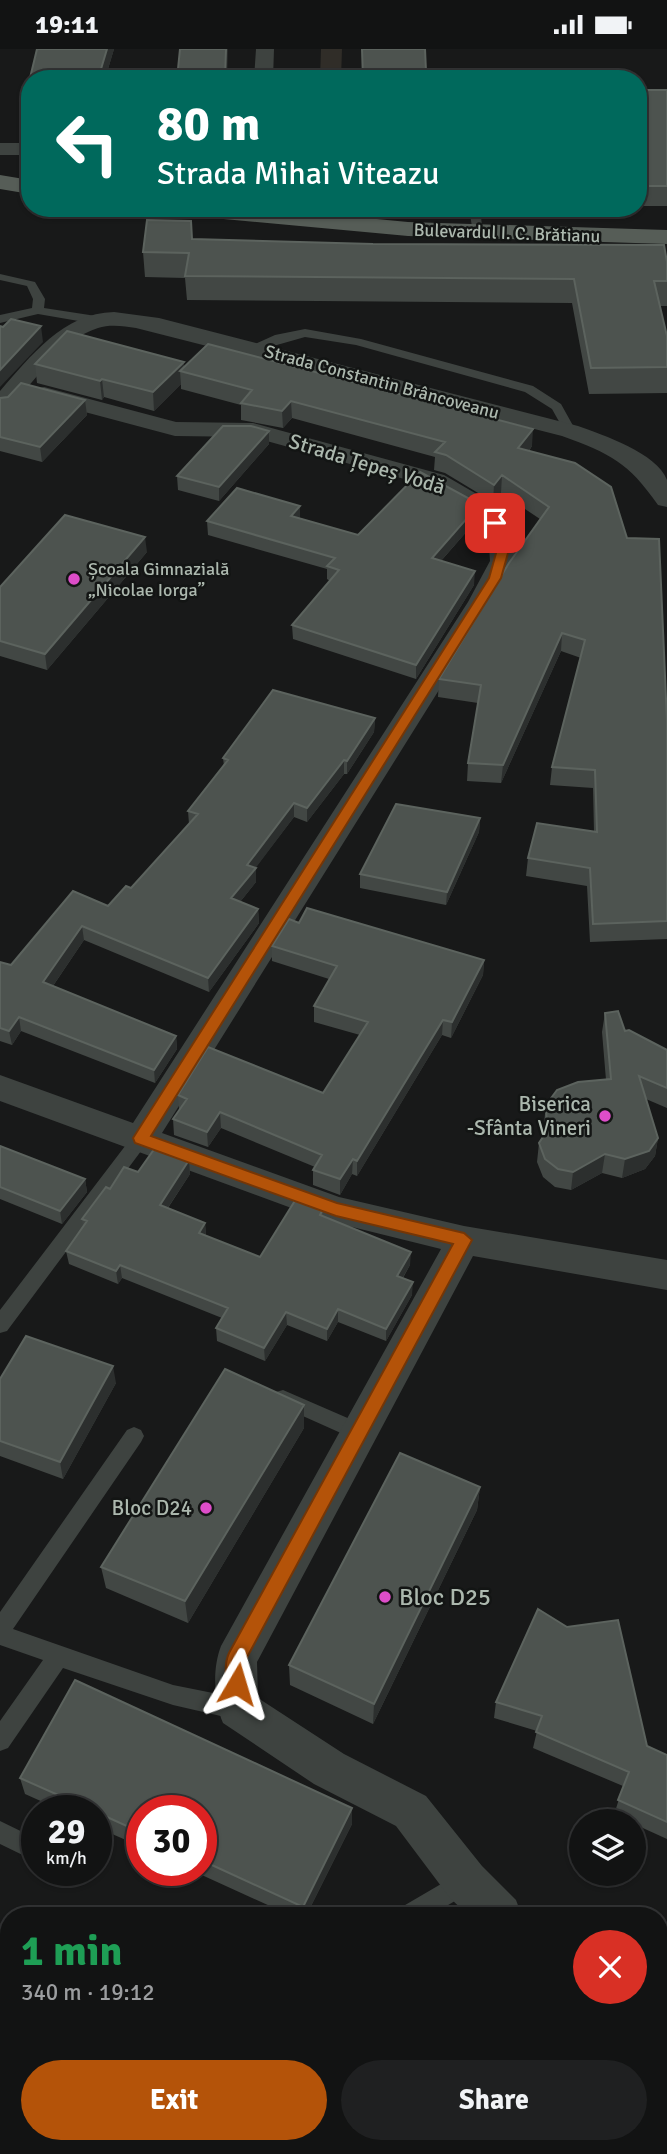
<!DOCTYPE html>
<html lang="en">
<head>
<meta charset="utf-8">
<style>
	body { margin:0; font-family:Signika,sans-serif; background:#1f2021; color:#f1f3f6; height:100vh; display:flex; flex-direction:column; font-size:26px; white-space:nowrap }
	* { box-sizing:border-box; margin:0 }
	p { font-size:23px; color:#9c9ea0 }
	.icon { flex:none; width:38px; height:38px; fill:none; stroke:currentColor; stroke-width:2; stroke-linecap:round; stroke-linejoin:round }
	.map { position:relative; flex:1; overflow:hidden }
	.details { position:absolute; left:0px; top:1858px; width:668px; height:247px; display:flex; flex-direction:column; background:#121313; border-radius:28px 28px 0 0; box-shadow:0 2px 5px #0004,0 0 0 2px #313233 }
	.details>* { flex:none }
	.top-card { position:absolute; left:21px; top:21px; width:626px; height:147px; border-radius:28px; box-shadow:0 2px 5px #0004,0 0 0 2px #313233; background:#00695c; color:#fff; overflow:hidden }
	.tools { position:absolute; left:569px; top:1760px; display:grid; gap:14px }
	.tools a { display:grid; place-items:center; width:77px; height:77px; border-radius:50%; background:#121313; box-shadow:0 2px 5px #0004,0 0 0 2px #313233; font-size:35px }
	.speed { position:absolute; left:21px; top:1746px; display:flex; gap:14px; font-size:35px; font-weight:700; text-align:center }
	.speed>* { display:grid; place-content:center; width:91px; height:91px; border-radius:50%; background:#121313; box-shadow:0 2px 5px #0004,0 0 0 2px #313233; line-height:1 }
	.speed small { font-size:18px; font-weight:400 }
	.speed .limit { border:10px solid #d22; background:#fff; color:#111 }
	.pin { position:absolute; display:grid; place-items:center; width:60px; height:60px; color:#fff; margin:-30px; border-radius:14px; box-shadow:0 4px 10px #0006 }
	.me { position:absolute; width:77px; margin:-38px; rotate:7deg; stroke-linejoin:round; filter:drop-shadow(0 0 5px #0008) }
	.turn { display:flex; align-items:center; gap:24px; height:147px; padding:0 21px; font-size:32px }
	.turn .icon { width:91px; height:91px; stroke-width:2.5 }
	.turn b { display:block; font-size:49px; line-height:60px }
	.round { display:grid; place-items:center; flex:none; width:74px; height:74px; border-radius:37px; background:#1f2021 }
	.overview { display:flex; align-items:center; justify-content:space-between; height:119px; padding:0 21px }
	h1 { font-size:42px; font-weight:700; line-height:52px; color:#1e9e55 }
	.button { display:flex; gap:14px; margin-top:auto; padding:14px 21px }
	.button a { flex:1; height:80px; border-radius:42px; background:#b45309; color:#fff; font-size:28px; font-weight:700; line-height:80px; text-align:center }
	.button a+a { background:#1f2021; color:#f1f3f6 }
	.status { display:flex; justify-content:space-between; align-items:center; height:49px; padding:0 35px; background:#121313; direction:ltr }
	.status svg { height:19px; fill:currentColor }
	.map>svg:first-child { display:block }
</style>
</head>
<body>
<div class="status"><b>19:11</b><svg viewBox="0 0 49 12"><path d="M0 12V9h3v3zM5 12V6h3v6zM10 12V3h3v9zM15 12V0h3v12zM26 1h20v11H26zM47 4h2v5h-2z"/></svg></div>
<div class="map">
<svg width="667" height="2105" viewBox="0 0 667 2105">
	<rect width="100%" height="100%" fill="#181919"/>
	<!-- green -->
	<path fill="#302d28" d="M 321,0 L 342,0 L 341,30 L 320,30 Z"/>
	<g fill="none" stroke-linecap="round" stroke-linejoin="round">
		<!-- lane -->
		<path fill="#3e4340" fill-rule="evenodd" d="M 151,20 L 156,23 L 156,30 L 146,30 L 146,23 Z
			M 469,159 L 480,159 L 483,186 L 473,184 Z
			M 0,225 L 35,233 L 45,250 L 44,259 L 96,267 L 102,271 L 96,275 L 38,265 L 0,274 L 0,266 L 32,259 L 33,250 L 27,237 L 0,231 Z
			M 305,280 L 361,290 L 533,337 L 561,355 L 576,382 L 566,385 L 552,360 L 525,343 L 356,296 L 305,288 L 252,303 L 246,299 L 275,286 Z
			M 141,1082 L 147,1084 L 150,1089 L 147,1094 L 7,1282 L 0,1284 L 0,1261 L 135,1084 Z
			M 283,1341 L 366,1377 L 369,1383 L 366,1389 L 359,1392 L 352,1389 L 276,1355 L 273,1349 L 276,1343 Z
			M 134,1378 L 141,1381 L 144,1387 L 141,1393 L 13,1580 L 173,1636 L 238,1649 L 246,1653 L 249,1660 L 246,1667 L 238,1671 L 173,1656 L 63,1619 L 8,1699 L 0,1702 L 0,1672 L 43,1611 L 0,1596 L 0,1563 L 127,1381 Z
			M 0,1772 L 37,1790 L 37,1813 L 0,1795 Z
			M 465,1821 L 473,1825 L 477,1833 L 473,1841 L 430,1867 L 396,1867 L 400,1859 Z
			M 257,2096 L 282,2096 L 279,2105 L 253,2105 Z"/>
		<!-- street -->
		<path fill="#3e4340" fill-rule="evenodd" d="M 256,0 L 274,0 L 273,30 L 254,30 Z
			M 0,94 L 30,94 L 30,106 L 0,106 Z
			M 114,263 L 159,269 L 578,377 C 603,386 657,404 667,431 C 667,438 667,451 667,458 L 658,456 C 628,413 611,405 562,387 L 136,279 C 124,277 110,275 98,279 C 62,290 33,334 8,361 L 0,363 L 0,342 C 31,307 63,264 114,263 Z
			M 44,338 L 176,373 L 253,374 L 444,426 L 487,451 L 504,469 L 514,485 L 515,512 L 494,553 L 162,1084 L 339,1148 L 464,1177 L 667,1211 L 667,1241 L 473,1207 L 257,1613 L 258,1649 L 344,1705 L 426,1747 L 482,1817 L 516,1851 L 522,1867 L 469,1867 L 450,1849 L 396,1777 L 314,1735 L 223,1674 C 214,1652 212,1620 221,1597 L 441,1200 L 324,1171 L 0,1052 L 0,1026 L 133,1074 L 468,553 L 490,512 L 488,485 L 469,461 L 426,436 L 252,388 L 175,387 L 36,350 L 32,345 L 36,340 Z
			M 559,2096 L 607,2096 L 606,2105 L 558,2105 Z"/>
		<!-- primary -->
		<path fill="#565d57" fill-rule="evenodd" d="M 0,126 L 30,131 L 30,145 L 0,140 Z
			M 168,159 L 262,159 L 408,173 L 667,181 L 667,195 L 408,187 L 180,166 L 171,164 Z"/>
	</g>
	<!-- wall -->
	<path fill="#424744" d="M 37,0 L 114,0 L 105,30 L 30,30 L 30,75 L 25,75 L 23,58 Z
		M 362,0 L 426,22 L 426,30 L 362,30 Z
		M 639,41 L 667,41 L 667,157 L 639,157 Z
		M 192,190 L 667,213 L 667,257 L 660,257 L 667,287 L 667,344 L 589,345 L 572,254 L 187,251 L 185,229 L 145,228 L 143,203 Z
		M 35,315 L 185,318 L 532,397 L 529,402 L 667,672 L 667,890 L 590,893 L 587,837 L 526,827 L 528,809 L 594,783 L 593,739 L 550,736 L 552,718 L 581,609 L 561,602 L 501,734 L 467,732 L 468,714 L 478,654 L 438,648 L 439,630 L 540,470 L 501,444 L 493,453 L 445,424 L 434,421 L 435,408 L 292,369 L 283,379 L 241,371 L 241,356 L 181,340 L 181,335 L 154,362 L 104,348 L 102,351 L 37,334 Z
		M 0,349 L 85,351 L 87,366 L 42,413 L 0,402 Z
		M 269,382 L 269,395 L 219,452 L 178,441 L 177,427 Z
		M 300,469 L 358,486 L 475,473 L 441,512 L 474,536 L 416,630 L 293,590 L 292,576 L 330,532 L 327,530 L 327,520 L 208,486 L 207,472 Z
		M 147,503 L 47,621 L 0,607 L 0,538 Z
		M 375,669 L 374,683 L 347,725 L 344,725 L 307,773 L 294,768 L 255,819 L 256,833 L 240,853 L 258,860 L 259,874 L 209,943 L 84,891 L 53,937 L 176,987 L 177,1000 L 155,1034 L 21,982 L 12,996 L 0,992 L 0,913 L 11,916 L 108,857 L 131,839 L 189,775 L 188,762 L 224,717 L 223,709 Z
		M 480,769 L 479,783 L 446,856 L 360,839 L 360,825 Z
		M 299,874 L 484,911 L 483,926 L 451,989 L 442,986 L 357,1127 L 352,1125 L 340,1146 L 313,1136 L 313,1121 L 315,1118 L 221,1079 L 208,1098 L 174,1086 L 173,1070 L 179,1061 L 178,1046 L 323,1044 L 360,986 L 314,973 L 314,957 L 329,930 L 272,912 L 272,897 Z
		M 605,964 L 625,982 L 667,1001 L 667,1059 L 646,1050 L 658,1089 L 655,1107 L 645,1120 L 622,1129 L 602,1124 L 571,1141 L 555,1138 L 543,1128 L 537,1113 L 539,1094 L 544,1086 L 544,1074 L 546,1056 L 606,1031 L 602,983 Z
		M 0,1097 L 85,1130 L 87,1143 L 62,1175 L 0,1150 Z
		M 189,1111 L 190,1125 L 168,1159 L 205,1174 L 206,1187 L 260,1208 L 323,1160 L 323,1168 L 410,1216 L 403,1229 L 412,1246 L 386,1292 L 338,1273 L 327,1292 L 287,1276 L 265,1312 L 217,1292 L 216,1279 L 222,1269 L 122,1229 L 118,1235 L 69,1215 L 66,1202 L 83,1178 L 82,1170 L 110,1140 L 138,1123 Z
		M 0,1330 L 116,1334 L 63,1430 L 0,1407 Z
		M 304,1356 L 304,1379 L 188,1574 L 106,1539 L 101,1518 Z
		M 480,1438 L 477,1461 L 373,1675 L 290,1636 L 289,1616 Z
		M 496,1653 L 647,1697 L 667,1706 L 667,1790 L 634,1775 L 634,1773 L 628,1773 L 614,1766 L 623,1737 L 533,1699 L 537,1682 L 494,1669 Z
		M 20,1729 L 352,1759 L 352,1775 L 306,1867 L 292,1867 L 193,1822 L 201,1822 L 201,1762 L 142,1762 L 142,1798 L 96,1778 L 96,1762 L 63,1762 L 25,1745 Z
		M 0,1910 L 5,1922 L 4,1925 L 9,1927 L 9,2049 L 0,2045 Z
		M 55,2096 L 155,2096 L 151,2105 L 72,2105 Z"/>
	<!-- shaded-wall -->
	<path fill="#2c2f2e" d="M 107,0 L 114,0 L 105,30 L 98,30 Z
		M 226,0 L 228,0 L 227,30 L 225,30 Z
		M 41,277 L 43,293 L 0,338 L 0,321 Z
		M 184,313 L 185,324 L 180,322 L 181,335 L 154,362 L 153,343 Z
		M 102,330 L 104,348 L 102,351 L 100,332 Z
		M 85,351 L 87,366 L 42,413 L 40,398 Z
		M 291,352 L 292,369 L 283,379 L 282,362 Z
		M 533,380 L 532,397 L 517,417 L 518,399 Z
		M 269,382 L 269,395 L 219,452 L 219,438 Z
		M 502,426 L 501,444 L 493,453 L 494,436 Z
		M 300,457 L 300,471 L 291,467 Z
		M 476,459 L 475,473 L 432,522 L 432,509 Z
		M 145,488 L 147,503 L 47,621 L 45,605 Z
		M 475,522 L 474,536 L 416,630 L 416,616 Z
		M 562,584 L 561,602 L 501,734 L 503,716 Z
		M 375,669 L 374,683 L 347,725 L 347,712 Z
		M 344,711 L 344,725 L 307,773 L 307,759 Z
		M 294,754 L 294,768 L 249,828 L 256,819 L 256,833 L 232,863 L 231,849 L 247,816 Z
		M 480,769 L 479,783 L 446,856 L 447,843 Z
		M 258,860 L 259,874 L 209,943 L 208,929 Z
		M 82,877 L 84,891 L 46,947 L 43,933 Z
		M 484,911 L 483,926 L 451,989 L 452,973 Z
		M 19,968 L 21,982 L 12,996 L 9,982 Z
		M 443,971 L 442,986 L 357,1127 L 357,1112 Z
		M 176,987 L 177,1000 L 155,1034 L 154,1021 Z
		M 220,1063 L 221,1079 L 208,1098 L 207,1083 Z
		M 658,1089 L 655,1107 L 645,1120 L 622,1129 L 625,1110 Z
		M 605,1105 L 602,1124 L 571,1141 L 573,1123 Z
		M 353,1110 L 352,1125 L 340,1146 L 340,1130 Z
		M 189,1111 L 190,1125 L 161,1169 L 160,1156 Z
		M 85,1130 L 87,1143 L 62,1175 L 60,1162 Z
		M 205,1174 L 206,1187 L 199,1184 Z
		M 411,1203 L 410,1216 L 396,1240 L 397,1227 Z
		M 120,1216 L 122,1229 L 118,1235 L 116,1222 Z
		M 413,1233 L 412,1246 L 386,1292 L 386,1280 Z
		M 338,1260 L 338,1273 L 327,1292 L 327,1280 Z
		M 286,1263 L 287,1276 L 265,1312 L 264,1299 Z
		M 113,1317 L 116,1334 L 63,1430 L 60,1413 Z
		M 304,1356 L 304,1379 L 188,1574 L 185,1552 Z
		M 480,1438 L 477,1461 L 373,1675 L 374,1655 Z
		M 352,1759 L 352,1775 L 306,1867 L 304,1867 L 303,1858 Z
		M 0,1910 L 5,1922 L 0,1932 Z
		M 102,2096 L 105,2096 L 108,2105 L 98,2105 Z
		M 145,2096 L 155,2096 L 151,2105 L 141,2105 Z
		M 470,2096 L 472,2096 L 469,2105 L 467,2105 Z"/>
	<!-- building -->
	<path fill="#4d534f" stroke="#5c635e" stroke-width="2" d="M 37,0 L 107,0 L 98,30 L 30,30 L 30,58 L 23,58 Z
		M 180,0 L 226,0 L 225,30 L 177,30 Z
		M 362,0 L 425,0 L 426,22 L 415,22 L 415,30 L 363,30 Z
		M 639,41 L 667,41 L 667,137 L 639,137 Z
		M 147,171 L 191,172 L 192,190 L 373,195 L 664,196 L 667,213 L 667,232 L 654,232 L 667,287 L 667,318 L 591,319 L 574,230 L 185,227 L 189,204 L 143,203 Z
		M 11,270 L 41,277 L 0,321 L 0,277 L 3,278 Z
		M 67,282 L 184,313 L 153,343 L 102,330 L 100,332 L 35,315 Z
		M 208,295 L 533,380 L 518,399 L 575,414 L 611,438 L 627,489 L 659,490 L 667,672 L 667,872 L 593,875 L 590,819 L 528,809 L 537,774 L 597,783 L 595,721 L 552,718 L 585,591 L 562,584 L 503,716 L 468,714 L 481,636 L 439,630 L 509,514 L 549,458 L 502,426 L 494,436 L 446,406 L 435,403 L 445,393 L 291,352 L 282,362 L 241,354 L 252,341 L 180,322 Z
		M 21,334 L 85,351 L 40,398 L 0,388 L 0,349 L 8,348 Z
		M 223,377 L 251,377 L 269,382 L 219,438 L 177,427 Z
		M 420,423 L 468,449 L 476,459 L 432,509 L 475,522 L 416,616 L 292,576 L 339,521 L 327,517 L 335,509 L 207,472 L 237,439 L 300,457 L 291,467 L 358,486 Z
		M 65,466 L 145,488 L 45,605 L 0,592 L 0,538 Z
		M 273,641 L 375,669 L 347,712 L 344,711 L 307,759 L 294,754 L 247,816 L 256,819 L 231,849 L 258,860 L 208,929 L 82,877 L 43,933 L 176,987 L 154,1021 L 19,968 L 9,982 L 0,979 L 0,913 L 11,916 L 73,842 L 108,857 L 126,837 L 131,839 L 198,765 L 188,762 L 228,711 L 223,709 Z
		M 396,755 L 480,769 L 447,843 L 360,825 Z
		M 307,859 L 484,911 L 452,973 L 443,971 L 357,1112 L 353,1110 L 340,1130 L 313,1121 L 322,1106 L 220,1063 L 207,1083 L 173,1070 L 187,1050 L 178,1046 L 208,998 L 323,1044 L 368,973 L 314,957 L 337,917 L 272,897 L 289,870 L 299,874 Z
		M 618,962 L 625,982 L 629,981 L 667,1001 L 667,1039 L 639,1027 L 658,1089 L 649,1102 L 625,1110 L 605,1105 L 573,1123 L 558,1120 L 545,1110 L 539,1094 L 547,1082 L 546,1056 L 557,1041 L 578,1033 L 611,1030 L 605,964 Z
		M 0,1097 L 85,1130 L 60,1162 L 0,1138 Z
		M 155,1099 L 189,1111 L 160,1156 L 205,1174 L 199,1184 L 260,1208 L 296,1150 L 323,1160 L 320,1166 L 411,1203 L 397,1227 L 413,1233 L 386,1280 L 338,1260 L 327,1280 L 286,1263 L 264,1299 L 216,1279 L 228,1259 L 120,1216 L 116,1222 L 66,1202 L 87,1172 L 82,1170 L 106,1138 L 110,1140 L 124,1118 L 138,1123 Z
		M 26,1287 L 113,1317 L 60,1413 L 0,1392 L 0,1330 Z
		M 225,1320 L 304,1356 L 185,1552 L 101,1518 Z
		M 400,1404 L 480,1438 L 374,1655 L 289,1616 Z
		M 538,1560 L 567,1578 L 618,1571 L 647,1697 L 667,1706 L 667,1773 L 618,1751 L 629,1723 L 536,1683 L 542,1667 L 496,1653 Z
		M 75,1631 L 352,1759 L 303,1858 L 201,1811 L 201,1762 L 142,1762 L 142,1784 L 96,1763 L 96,1762 L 94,1762 L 20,1729 Z
		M 0,1923 L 9,1927 L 9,2038 L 0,2034 Z
		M 77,2096 L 102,2096 L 98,2105 L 94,2105 Z
		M 111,2096 L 145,2096 L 141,2105 L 128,2105 Z
		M 360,2096 L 470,2096 L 467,2105 L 356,2105 Z"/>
	<!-- route -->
	<path fill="#b45309" stroke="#753606" stroke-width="2" d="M 490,472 L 499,472 L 510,497 L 501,529 L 151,1087 L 337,1154 L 464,1184 L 472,1191 L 245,1612 L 247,1635 L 244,1642 L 237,1645 L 230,1642 C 225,1631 224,1615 229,1604 L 453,1195 L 336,1167 L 135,1094 L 133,1089 L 489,529 L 498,497 Z"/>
	<!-- markers -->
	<g fill="#dd4dc9" stroke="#131514" stroke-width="2.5">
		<circle cx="74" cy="530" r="7"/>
		<circle cx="605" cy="1067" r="7"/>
		<circle cx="206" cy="1459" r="7"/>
		<circle cx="385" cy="1548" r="7"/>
	</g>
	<g text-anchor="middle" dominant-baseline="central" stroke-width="5" stroke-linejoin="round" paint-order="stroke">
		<!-- far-street labels -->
		<g font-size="18" fill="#acb8ae" stroke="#131514">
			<text transform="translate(507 184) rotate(2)">Bulevardul I. C. Brătianu</text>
			<text transform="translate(382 333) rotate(15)">Strada Constantin Brâncoveanu</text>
		</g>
		<!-- far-poi labels -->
		<g font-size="18" fill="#acb8ae" stroke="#131514" text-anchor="start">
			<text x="88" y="520">Școala Gimnazială<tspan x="88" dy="21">„Nicolae Iorga”</tspan></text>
		</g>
		<!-- street labels -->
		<g font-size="21" fill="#acb8ae" stroke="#131514">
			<text transform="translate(367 415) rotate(17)">Strada Țepeș Vodă</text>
		</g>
		<!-- poi labels -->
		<g font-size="21" fill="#acb8ae" stroke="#131514" text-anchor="end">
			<text x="591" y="1055">Biserica<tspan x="591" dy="24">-Sfânta Vineri</tspan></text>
			<text x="192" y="1459">Bloc D24</text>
		</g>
		<!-- near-poi labels -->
		<g font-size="24" fill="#acb8ae" stroke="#131514" text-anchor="start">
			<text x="399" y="1548">Bloc D25</text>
		</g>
	</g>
</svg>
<div class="tools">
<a><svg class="icon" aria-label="layers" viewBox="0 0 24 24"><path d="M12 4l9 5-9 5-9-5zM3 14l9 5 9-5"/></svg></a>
</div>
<div class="speed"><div>29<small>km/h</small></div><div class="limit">30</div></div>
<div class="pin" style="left:495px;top:474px;background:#d93025"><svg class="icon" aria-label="arrive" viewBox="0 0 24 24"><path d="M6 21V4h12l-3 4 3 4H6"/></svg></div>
<svg class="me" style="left:237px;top:1635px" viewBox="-20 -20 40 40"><path d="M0-17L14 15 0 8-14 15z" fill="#b45309" stroke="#fff" stroke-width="4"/></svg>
<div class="top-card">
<div class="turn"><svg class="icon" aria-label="left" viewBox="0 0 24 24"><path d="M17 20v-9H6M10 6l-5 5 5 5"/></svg><div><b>80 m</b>Strada Mihai Viteazu</div></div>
</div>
<section class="details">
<div class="overview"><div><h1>1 min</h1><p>340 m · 19:12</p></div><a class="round" style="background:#d93025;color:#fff"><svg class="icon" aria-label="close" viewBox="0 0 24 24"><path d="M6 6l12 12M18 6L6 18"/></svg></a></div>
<div class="button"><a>Exit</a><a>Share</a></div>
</section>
</div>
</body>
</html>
